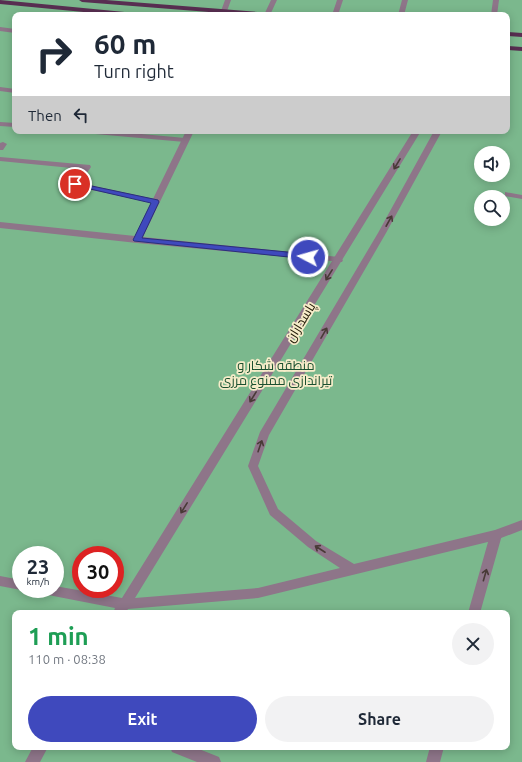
<!DOCTYPE html>
<html lang="en">
<head>
<meta charset="utf-8">
<style>
	body { margin:0; font-family:Ubuntu,Cairo,sans-serif; background:#f2f2f3; color:#1f2937; height:100vh; display:flex; flex-direction:column; font-size:15px; white-space:nowrap }
	* { box-sizing:border-box; margin:0 }
	p { font-size:13px; color:#747a83 }
	.icon { flex:none; width:22px; height:22px; fill:none; stroke:currentColor; stroke-width:2; stroke-linecap:round; stroke-linejoin:round }
	.map { position:relative; flex:1; overflow:hidden }
	.drawer { position:absolute; left:12px; top:610px; width:498px; height:140px; display:flex; flex-direction:column; background:#fff; border-radius:8px; box-shadow:0 2px 10px #0003 }
	.drawer>* { flex:none }
	.hud { position:absolute; left:12px; top:12px; width:498px; height:122px; border-radius:8px; box-shadow:0 2px 10px #0003; background:#fff; color:#1f2937; overflow:hidden }
	.fabs { position:absolute; left:474px; top:146px; display:grid; gap:8px }
	.fabs a { display:grid; place-items:center; width:36px; height:36px; border-radius:50%; background:#fff; box-shadow:0 2px 10px #0003; font-size:20px }
	.speed { position:absolute; left:12px; top:546px; display:flex; gap:8px; font-size:20px; font-weight:700; text-align:center }
	.speed>* { display:grid; place-content:center; width:52px; height:52px; border-radius:50%; background:#fff; box-shadow:0 2px 10px #0003; line-height:1 }
	.speed small { font-size:10px; font-weight:400 }
	.speed .limit { border:6px solid #d22; background:#fff; color:#111 }
	.pin { position:absolute; display:grid; place-items:center; width:34px; height:34px; color:#fff; margin:-17px; border:2px solid #fff; border-radius:50%; box-shadow:0 1px 4px #0007 }
	.me { position:absolute; width:44px; margin:-22px; rotate:276deg; stroke-linejoin:round; filter:drop-shadow(0 0 3px #0008) }
	.turn { display:flex; align-items:center; gap:14px; height:84px; padding:0 16px; font-size:18px }
	.turn .icon { width:52px; height:52px; stroke-width:2.5 }
	.turn b { display:block; font-size:28px; line-height:34px }
	.then { display:flex; align-items:center; height:38px; padding:0 16px; background:#0003; gap:8px; font-size:15px }
	.round { display:grid; place-items:center; flex:none; width:42px; height:42px; border-radius:21px; background:#f2f2f3 }
	.overview { display:flex; align-items:center; justify-content:space-between; height:68px; padding:0 16px }
	h1 { font-size:24px; font-weight:600; line-height:30px; color:#1e9e55 }
	.button { display:flex; gap:8px; margin-top:auto; padding:8px 16px }
	.button a { flex:1; height:46px; border-radius:24px; background:#3f49bd; color:#fff; font-size:16px; font-weight:600; line-height:46px; text-align:center }
	.button a+a { background:#f2f2f3; color:#1f2937 }
	.map>svg:first-child { display:block }
</style>
</head>
<body>
<div class="map">
<svg width="522" height="762" viewBox="0 0 522 762">
	<rect width="100%" height="100%" fill="#dfca83"/>
	<!-- green -->
	<path fill="#7bb88d" fill-rule="evenodd" d="M 0,0 L 522,0 L 522,762 L 0,762 ZM 15,15 L 507,15 L 507,131 L 15,131 ZM 481,153 L 503,153 L 503,175 L 481,175 ZM 481,197 L 503,197 L 503,219 L 481,219 ZM 21,555 L 55,555 L 55,589 L 21,589 ZM 81,555 L 115,555 L 115,589 L 81,589 ZM 15,613 L 507,613 L 507,747 L 15,747 Z"/>
	<g fill="none" stroke-linecap="round" stroke-linejoin="round">
		<!-- service -->
		<path fill="#8e7589" fill-rule="evenodd" d="M 0,27 L 15,29 L 15,33 L 0,31 Z
			M 0,87 L 15,89 L 15,93 L 0,91 Z
			M 0,122 L 15,123 L 15,127 L 0,126 Z
			M 80,131 L 109,131 L 185,138 L 189,140 L 185,142 L 84,133 Z
			M 3,142 L 7,144 L 3,150 L 0,150 L 0,143 Z
			M 0,157 L 90,165 L 91,167 L 80,183 L 155,199 L 159,201 L 155,203 L 72,186 L 71,184 L 82,169 L 0,161 Z
			M 505,192 L 522,195 L 522,199 L 505,196 Z"/>
		<!-- minor -->
		<path fill="#8e7589" fill-rule="evenodd" d="M 271,0 L 277,0 L 270,15 L 264,15 Z
			M 337,0 L 343,0 L 338,15 L 332,15 Z
			M 402,0 L 408,0 L 404,15 L 398,15 Z
			M 493,0 L 499,0 L 497,15 L 491,15 Z
			M 186,131 L 194,131 L 143,237 L 339,257 L 343,260 L 342,262 L 137,243 L 0,228 L 0,222 L 135,236 Z
			M 496,530 L 500,532 L 502,535 L 480,613 L 468,613 L 490,535 L 492,532 Z
			M 170,747 L 194,747 L 219,757 L 221,762 L 197,762 L 172,752 Z
			M 430,747 L 444,747 L 440,762 L 426,762 Z"/>
		<!-- tertiary -->
		<path fill="#8e7589" fill-rule="evenodd" d="M 225,0 L 231,0 L 227,11 L 224,13 L 221,11 Z
			M 413,131 L 421,131 L 135,598 L 258,588 L 340,568 L 308,547 L 270,515 L 248,466 L 260,432 L 378,233 L 434,131 L 442,131 L 386,233 L 269,435 L 258,466 L 278,509 L 316,541 L 354,564 L 495,530 L 522,520 L 522,530 L 496,540 L 258,598 L 128,609 L 126,613 L 113,613 L 115,608 L 38,593 L 36,589 L 55,589 L 55,586 L 122,598 Z
			M 0,576 L 21,580 L 21,589 L 24,589 L 21,590 L 0,586 Z
			M 33,747 L 48,747 L 40,762 L 25,762 Z"/>
		<!-- primary -->
		<path fill="#582e51" fill-rule="evenodd" d="M 0,0 L 135,13 L 138,15 L 115,15 L 0,4 Z
			M 79,0 L 106,0 L 271,13 L 274,15 L 247,15 L 82,2 Z
			M 507,32 L 522,33 L 522,37 L 507,36 Z
			M 507,46 L 522,47 L 522,51 L 507,50 Z"/>
	</g>
	<!-- one-way arrows -->
	<defs><path id="oneway-shaft" d="M-6 0H5M1.5-3L5.5 0L1.5 3" fill="none" stroke-width="1.6" stroke-linecap="round" stroke-linejoin="round"/></defs>
	<g stroke="#493a37">
		<use href="#oneway-shaft" transform="translate(397 164) rotate(121)"/>
		<use href="#oneway-shaft" transform="translate(389 221) rotate(-61)"/>
		<use href="#oneway-shaft" transform="translate(329 275) rotate(122)"/>
		<use href="#oneway-shaft" transform="translate(324 333) rotate(-60)"/>
		<use href="#oneway-shaft" transform="translate(253 397) rotate(122)"/>
		<use href="#oneway-shaft" transform="translate(260 446) rotate(-71)"/>
		<use href="#oneway-shaft" transform="translate(184 508) rotate(122)"/>
		<use href="#oneway-shaft" transform="translate(320 549) rotate(-147)"/>
		<use href="#oneway-shaft" transform="translate(485 575) rotate(-74)"/>
	</g>
	<!-- route -->
	<path fill="#3f49bd" stroke="#292f7b" d="M 73,182 L 158,200 L 159,202 L 142,238 L 308,254 L 312,257 L 308,259 L 134,241 L 133,240 L 151,203 L 73,185 Z"/>
	<g text-anchor="middle" dominant-baseline="central" stroke-width="3.5" stroke-linejoin="round" paint-order="stroke">
		<!-- street labels -->
		<g font-size="13" fill="#1b1300" stroke="#f6ecc9">
			<text transform="translate(300 322) rotate(-58)">پاسداران</text>
		</g>
		<!-- park labels -->
		<g font-size="13" fill="#1a502f" stroke="#f6ecc9">
			<text x="276" y="365">منطقه شکار و<tspan x="276" dy="15">تیراندازی ممنوع مرزی</tspan></text>
		</g>
	</g>
</svg>
<div class="fabs">
<a><svg class="icon" aria-label="sound" viewBox="0 0 24 24"><path d="M4 9h4l5-4v14l-5-4H4zM17 9q2 3 0 6"/></svg></a>
<a><svg class="icon" aria-label="search" viewBox="0 0 24 24"><circle cx="10" cy="10" r="6"/><path d="M15 15l6 6"/></svg></a>
</div>
<div class="speed"><div>23<small>km/h</small></div><div class="limit">30</div></div>
<div class="pin" style="left:75px;top:184px;background:#d93025"><svg class="icon" aria-label="arrive" viewBox="0 0 24 24"><path d="M6 21V4h12l-3 4 3 4H6"/></svg></div>
<svg class="me" style="left:308px;top:257px" viewBox="-20 -20 40 40"><circle r="17" fill="#3f49bd" stroke="#fff" stroke-width="3"/><path d="M0-11L8 9 0 5-8 9z" fill="#fff"/></svg>
<div class="hud">
<div class="turn"><svg class="icon" aria-label="right" viewBox="0 0 24 24"><path d="M7 20v-9h11M14 6l5 5-5 5"/></svg><div><b>60 m</b>Turn right</div></div>
<div class="then">Then<svg class="icon" aria-label="left" viewBox="0 0 24 24"><path d="M17 20v-9H6M10 6l-5 5 5 5"/></svg></div>
</div>
<section class="drawer">
<div class="overview"><div><h1>1 min</h1><p>110 m · 08:38</p></div><a class="round"><svg class="icon" aria-label="close" viewBox="0 0 24 24"><path d="M6 6l12 12M18 6L6 18"/></svg></a></div>
<div class="button"><a>Exit</a><a>Share</a></div>
</section>
</div>
</body>
</html>
